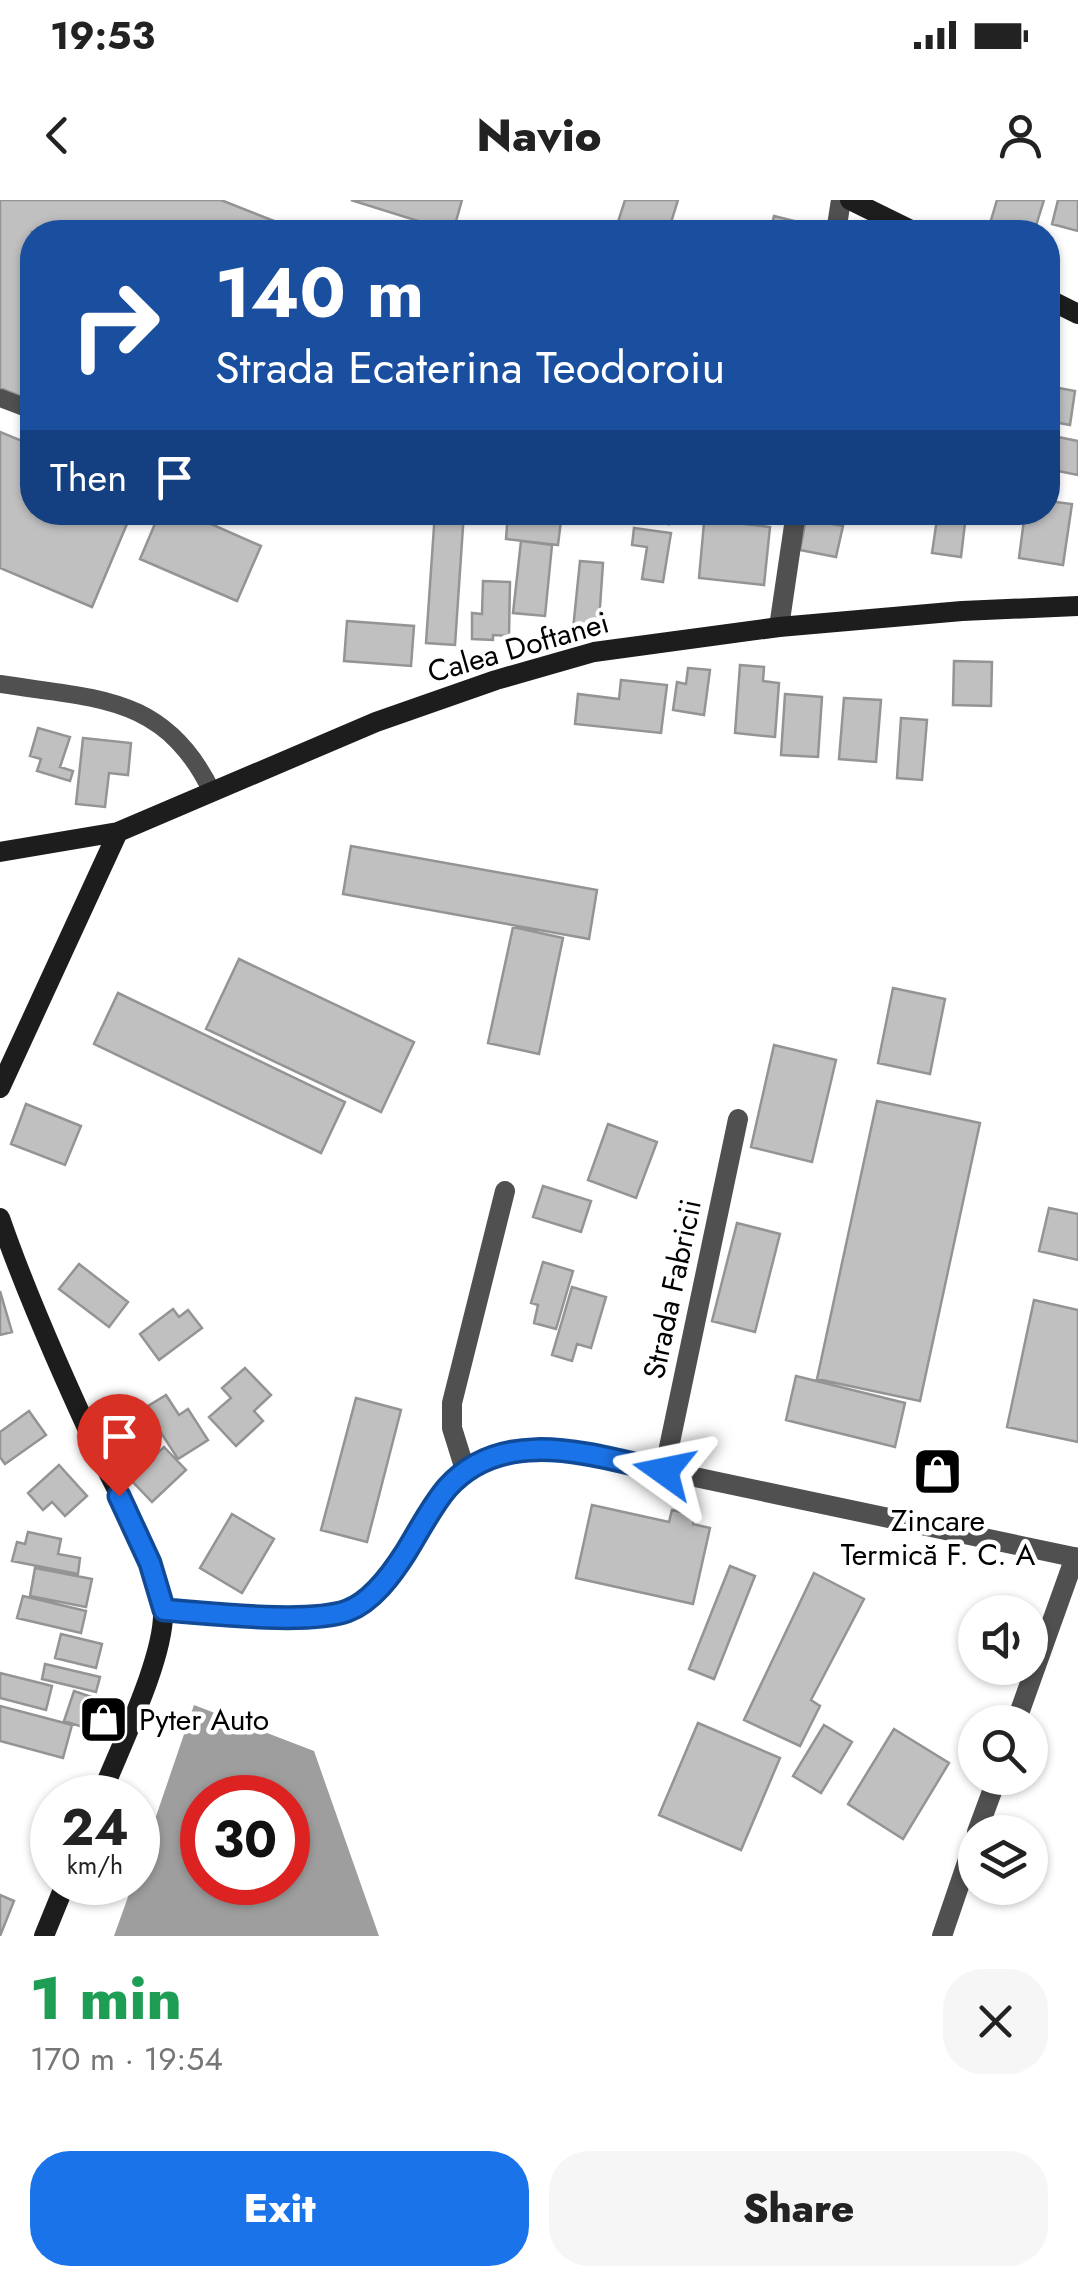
<!DOCTYPE html>
<html lang="en">
<head>
<meta charset="utf-8">
<style>
	body { margin:0; font-family:Jost,sans-serif; background:#f6f6f6; color:#222; height:100vh; display:flex; flex-direction:column; font-size:38px; white-space:nowrap }
	* { box-sizing:border-box; margin:0 }
	p { font-size:32px; color:#767676 }
	.icon { flex:none; width:55px; height:55px; fill:none; stroke:currentColor; stroke-width:2; stroke-linecap:round; stroke-linejoin:round }
	.map { position:relative; height:1736px; overflow:hidden }
	.side { display:flex; flex-direction:column; background:#fff; flex:1 }
	.side>* { flex:none }
	.banner { position:absolute; left:20px; top:20px; width:1040px; height:305px; border-radius:40px; box-shadow:0 2px 8px #0004; background:#1a4fa0; color:#fff; overflow:hidden }
	.tools { position:absolute; left:958px; top:1395px; display:grid; gap:20px }
	.tools a { display:grid; place-items:center; width:90px; height:90px; border-radius:50%; background:#fff; box-shadow:0 2px 8px #0004; font-size:50px }
	.speed { position:absolute; left:30px; top:1575px; display:flex; gap:20px; font-size:50px; font-weight:700; text-align:center }
	.speed>* { display:grid; place-content:center; width:130px; height:130px; border-radius:50%; background:#fff; box-shadow:0 2px 8px #0004; line-height:1 }
	.speed small { font-size:25px; font-weight:400 }
	.speed .limit { border:15px solid #d22; background:#fff; color:#111 }
	.pin { position:absolute; display:grid; place-items:center; width:85px; height:85px; color:#fff; margin:-102px -42px; border-radius:50% 50% 50% 0; rotate:-45deg; box-shadow:0 0 10px #0007 }
	.pin .icon { rotate:45deg }
	.me { position:absolute; width:110px; margin:-55px; rotate:282deg; stroke-linejoin:round; filter:drop-shadow(0 0 8px #0008) }
	.turn { display:flex; align-items:center; gap:35px; height:210px; padding:0 30px; font-size:45px }
	.turn .icon { width:130px; height:130px; stroke-width:2.5 }
	.turn b { display:block; font-size:70px; line-height:85px }
	.then { display:flex; align-items:center; height:95px; padding:0 30px; background:#0003; gap:20px; font-size:38px }
	.round { display:grid; place-items:center; flex:none; width:105px; height:105px; border-radius:40px; background:#f6f6f6 }
	.overview { display:flex; align-items:center; justify-content:space-between; height:170px; padding:0 30px }
	h1 { font-size:60px; font-weight:800; line-height:75px; color:#1e9e55 }
	.button { display:flex; gap:20px; margin-top:auto; padding:20px 30px }
	.button a { flex:1; height:115px; border-radius:40px; background:#1a73e8; color:#fff; font-size:40px; font-weight:800; line-height:115px; text-align:center }
	.button a+a { background:#f6f6f6; color:#222 }
	.status { display:flex; justify-content:space-between; align-items:center; height:70px; padding:0 50px; background:#fff; direction:ltr }
	.status svg { height:28px; fill:currentColor }
	header { display:flex; justify-content:space-between; align-items:center; height:130px; padding:0 30px; background:#fff; font-size:45px; font-weight:800 }
	.map>svg:first-child { display:block }
</style>
</head>
<body>
<div class="status"><b>19:53</b><svg viewBox="0 0 49 12"><path d="M0 12V9h3v3zM5 12V6h3v6zM10 12V3h3v9zM15 12V0h3v12zM26 1h20v11H26zM47 4h2v5h-2z"/></svg></div>
<header><svg class="icon" aria-label="back" viewBox="0 0 24 24"><path d="M15 5l-7 7 7 7"/></svg>Navio<svg class="icon" aria-label="person" viewBox="0 0 24 24"><circle cx="12" cy="8" r="4"/><path d="M4 21q1-7 8-7t8 7"/></svg></header>
<div class="map">
<svg width="1078" height="1736" viewBox="0 0 1078 1736">
	<rect width="100%" height="100%" fill="#fff"/>
	<!-- water -->
	<path fill="#9e9e9e" fill-rule="evenodd" d="M 194,1505 L 314,1551 L 379,1736 L 114,1736 L 133,1683 L 138,1682 L 138,1669 ZM 202,1598 L 288,1598 L 288,1682 L 202,1682 Z"/>
	<!-- building -->
	<path fill="#c0c0c0" stroke="#949494" stroke-width="2.5" d="M 0,0 L 221,0 L 302,32 L 32,32 L 32,201 L 0,188 Z
		M 351,0 L 462,0 L 453,32 Z
		M 625,0 L 678,0 L 668,32 L 649,32 L 618,22 Z
		M 997,0 L 1044,0 L 1034,32 L 1007,32 L 989,27 Z
		M 1058,0 L 1078,0 L 1078,31 L 1052,24 Z
		M 774,16 L 826,29 L 826,32 L 770,32 Z
		M 1048,186 L 1075,191 L 1070,225 L 1048,221 Z
		M 0,232 L 32,245 L 32,312 L 132,312 L 92,407 L 0,368 Z
		M 1053,236 L 1078,241 L 1078,275 L 1048,269 Z
		M 1048,301 L 1072,304 L 1063,365 L 1019,358 L 1025,312 L 1048,312 Z
		M 160,312 L 184,312 L 261,346 L 237,401 L 140,359 Z
		M 435,312 L 464,312 L 455,445 L 426,443 Z
		M 508,312 L 562,312 L 558,345 L 506,339 Z
		M 642,312 L 670,312 L 669,324 L 642,321 Z
		M 705,312 L 745,312 L 744,324 L 770,327 L 764,385 L 699,378 Z
		M 806,319 L 843,326 L 836,357 L 800,350 Z
		M 937,319 L 965,323 L 961,357 L 932,353 Z
		M 634,328 L 671,333 L 663,382 L 642,379 L 647,347 L 632,345 Z
		M 521,341 L 552,345 L 545,416 L 513,413 Z
		M 580,361 L 603,363 L 599,422 L 573,429 Z
		M 483,381 L 510,382 L 509,436 L 493,435 L 493,440 L 472,439 L 472,413 L 482,414 Z
		M 347,421 L 414,426 L 411,466 L 344,461 Z
		M 954,461 L 992,462 L 991,506 L 953,505 Z
		M 740,465 L 764,467 L 763,481 L 779,483 L 775,537 L 735,533 Z
		M 688,468 L 710,470 L 704,515 L 673,510 L 677,482 L 686,484 Z
		M 621,480 L 667,485 L 661,533 L 575,524 L 578,494 L 619,499 Z
		M 785,494 L 822,497 L 818,557 L 781,555 Z
		M 844,498 L 881,500 L 876,562 L 839,559 Z
		M 901,518 L 927,520 L 922,580 L 897,578 Z
		M 38,528 L 70,537 L 60,567 L 73,571 L 70,581 L 37,571 L 41,559 L 30,556 Z
		M 83,538 L 131,543 L 128,575 L 109,573 L 105,607 L 76,604 Z
		M 351,646 L 597,690 L 589,739 L 343,694 Z
		M 513,727 L 563,738 L 539,854 L 488,843 Z
		M 239,759 L 414,842 L 381,912 L 206,829 Z
		M 893,788 L 945,799 L 930,874 L 878,863 Z
		M 118,793 L 345,902 L 321,953 L 94,844 Z
		M 774,845 L 836,860 L 812,962 L 751,947 Z
		M 877,901 L 980,923 L 920,1201 L 817,1179 Z
		M 26,904 L 81,926 L 65,965 L 11,944 Z
		M 608,924 L 657,942 L 636,998 L 588,980 Z
		M 543,986 L 591,1001 L 581,1032 L 533,1017 Z
		M 1049,1008 L 1078,1014 L 1078,1060 L 1039,1051 Z
		M 737,1023 L 780,1034 L 755,1132 L 712,1121 Z
		M 543,1062 L 573,1071 L 556,1129 L 534,1123 L 538,1105 L 531,1103 Z
		M 79,1064 L 128,1102 L 109,1127 L 59,1089 Z
		M 572,1087 L 606,1097 L 591,1148 L 577,1144 L 572,1161 L 552,1155 Z
		M 0,1091 L 12,1132 L 0,1135 Z
		M 1034,1100 L 1078,1110 L 1078,1242 L 1007,1227 Z
		M 173,1109 L 179,1117 L 188,1110 L 202,1128 L 159,1160 L 140,1134 Z
		M 245,1168 L 271,1195 L 254,1211 L 263,1221 L 236,1246 L 209,1217 L 231,1198 L 222,1188 Z
		M 796,1176 L 905,1203 L 895,1247 L 786,1220 Z
		M 166,1195 L 179,1215 L 188,1209 L 208,1240 L 178,1259 L 145,1208 Z
		M 356,1198 L 401,1210 L 367,1342 L 321,1330 Z
		M 29,1211 L 46,1235 L 5,1264 L 0,1257 L 0,1232 Z
		M 164,1247 L 186,1270 L 152,1302 L 130,1279 Z
		M 59,1265 L 87,1296 L 65,1316 L 52,1302 L 43,1310 L 28,1293 Z
		M 592,1305 L 669,1322 L 672,1310 L 695,1315 L 693,1324 L 710,1328 L 693,1404 L 576,1378 Z
		M 232,1314 L 274,1339 L 242,1393 L 200,1368 Z
		M 28,1332 L 61,1339 L 58,1354 L 80,1358 L 78,1374 L 12,1361 L 17,1342 L 25,1344 Z
		M 730,1366 L 755,1376 L 714,1479 L 689,1469 Z
		M 35,1368 L 92,1379 L 86,1407 L 30,1396 Z
		M 814,1373 L 864,1399 L 811,1500 L 820,1506 L 800,1546 L 744,1520 Z
		M 23,1396 L 86,1411 L 81,1433 L 17,1418 Z
		M 61,1434 L 102,1444 L 96,1468 L 55,1458 Z
		M 45,1464 L 100,1477 L 96,1492 L 42,1479 Z
		M 0,1473 L 52,1486 L 46,1510 L 0,1498 Z
		M 74,1491 L 109,1503 L 98,1532 L 64,1521 Z
		M 0,1506 L 72,1525 L 63,1558 L 0,1541 Z
		M 698,1523 L 780,1558 L 741,1650 L 659,1615 Z
		M 824,1525 L 852,1542 L 821,1593 L 793,1576 Z
		M 894,1529 L 949,1563 L 903,1639 L 848,1604 Z
		M 0,1695 L 14,1701 L 0,1736 Z"/>
	<g fill="none" stroke-linecap="round" stroke-linejoin="round">
		<!-- lane -->
		<path stroke="#505050" stroke-width="18" d="M 0,198 L 32,210
			M 297,312 L 306,316
			M 0,484 C 95,499 165,494 212,592"/>
		<!-- street -->
		<path stroke="#505050" stroke-width="20" d="M 836,32 L 841,0
			M 779,427 L 796,312
			M 664,1271 L 738,919
			M 466,1273 L 452,1228 L 452,1203 L 505,991
			M 164,1410 C 209,1412 307,1425 347,1411 C 364,1405 382,1386 393,1371 C 412,1345 426,1312 447,1288 C 478,1254 525,1246 567,1250 L 1078,1358
			M 1016,1522 L 1075,1357
			M 977,1632 L 997,1578
			M 942,1736 L 975,1639"/>
		<!-- secondary -->
		<path stroke="#1d1d1d" stroke-width="20" d="M 850,0 L 915,32
			M 1048,99 L 1078,114
			M 0,652 L 118,632 L 376,522 L 496,480 L 594,452 L 779,427 L 962,411 L 1078,406
			M 0,888 L 118,632
			M 0,1018 C 28,1099 64,1179 100,1256 C 119,1296 162,1369 163,1411 C 165,1458 118,1551 100,1598
			M 44,1736 L 66,1682"/>
	</g>
	<g fill="none" stroke-linecap="round" stroke-linejoin="round">
		<defs>
			<path id="route" d="M 119,1296 L 150,1363 L 164,1410 C 209,1413 307,1425 347,1411 C 372,1402 392,1374 406,1352 C 419,1331 431,1307 447,1288 C 504,1224 594,1256 664,1271"/>
		</defs>
		<!-- route casing -->
		<use href="#route" stroke="#114b97" stroke-width="25"/>
		<!-- route -->
		<use href="#route" stroke="#1a73e8" stroke-width="18"/>
	</g>
	<!-- icons -->
	<defs>
		<symbol id="shop-square" viewBox="-11 -11 22 22"><rect x="-9" y="-9" width="18" height="18" rx="4" fill="#000" stroke="#fff"/><path d="M-5-2.5h2.3a2.7 3.5 0 0 1 5.4 0H5L5.5 6h-11ZM-1.5-2.5h3a1.5 2.3 0 0 0-3 0Z" fill="#fff"/></symbol>
	</defs>
	<g fill-rule="evenodd">
		<use href="#shop-square" x="910" y="1244" width="55" height="55"/>
		<use href="#shop-square" x="76" y="1492" width="55" height="55"/>
	</g>
	<g text-anchor="middle" dominant-baseline="central" stroke-width="9" stroke-linejoin="round" paint-order="stroke">
		<!-- street labels -->
		<g font-size="30" fill="#000" stroke="#fff">
			<text transform="translate(518 447) rotate(-16)">Calea Doftanei</text>
			<text transform="translate(672 1089) rotate(-78)">Strada Fabricii</text>
		</g>
		<!-- poi labels -->
		<g font-size="30" fill="#000" stroke="#fff">
			<text x="938" y="1320">Zincare<tspan x="938" dy="34">Termică F. C. A</tspan></text>
			<text x="139" y="1519" text-anchor="start">Pyter Auto</text>
		</g>
	</g>
</svg>
<div class="tools">
<a><svg class="icon" aria-label="sound" viewBox="0 0 24 24"><path d="M4 9h4l5-4v14l-5-4H4zM17 9q2 3 0 6"/></svg></a>
<a><svg class="icon" aria-label="search" viewBox="0 0 24 24"><circle cx="10" cy="10" r="6"/><path d="M15 15l6 6"/></svg></a>
<a><svg class="icon" aria-label="layers" viewBox="0 0 24 24"><path d="M12 4l9 5-9 5-9-5zM3 14l9 5 9-5"/></svg></a>
</div>
<div class="speed"><div>24<small>km/h</small></div><div class="limit">30</div></div>
<div class="pin" style="left:119px;top:1296px;background:#d93025"><svg class="icon" aria-label="arrive" viewBox="0 0 24 24"><path d="M6 21V4h12l-3 4 3 4H6"/></svg></div>
<svg class="me" style="left:664px;top:1271px" viewBox="-20 -20 40 40"><path d="M0-17L14 15 0 8-14 15z" fill="#1a73e8" stroke="#fff" stroke-width="4"/></svg>
<div class="banner">
<div class="turn"><svg class="icon" aria-label="right" viewBox="0 0 24 24"><path d="M7 20v-9h11M14 6l5 5-5 5"/></svg><div><b>140 m</b>Strada Ecaterina Teodoroiu</div></div>
<div class="then">Then<svg class="icon" aria-label="arrive" viewBox="0 0 24 24"><path d="M6 21V4h12l-3 4 3 4H6"/></svg></div>
</div>
</div>
<section class="side">
<div class="overview"><div><h1>1 min</h1><p>170 m · 19:54</p></div><a class="round"><svg class="icon" aria-label="close" viewBox="0 0 24 24"><path d="M6 6l12 12M18 6L6 18"/></svg></a></div>
<div class="button"><a>Exit</a><a>Share</a></div>
</section>
</body>
</html>
